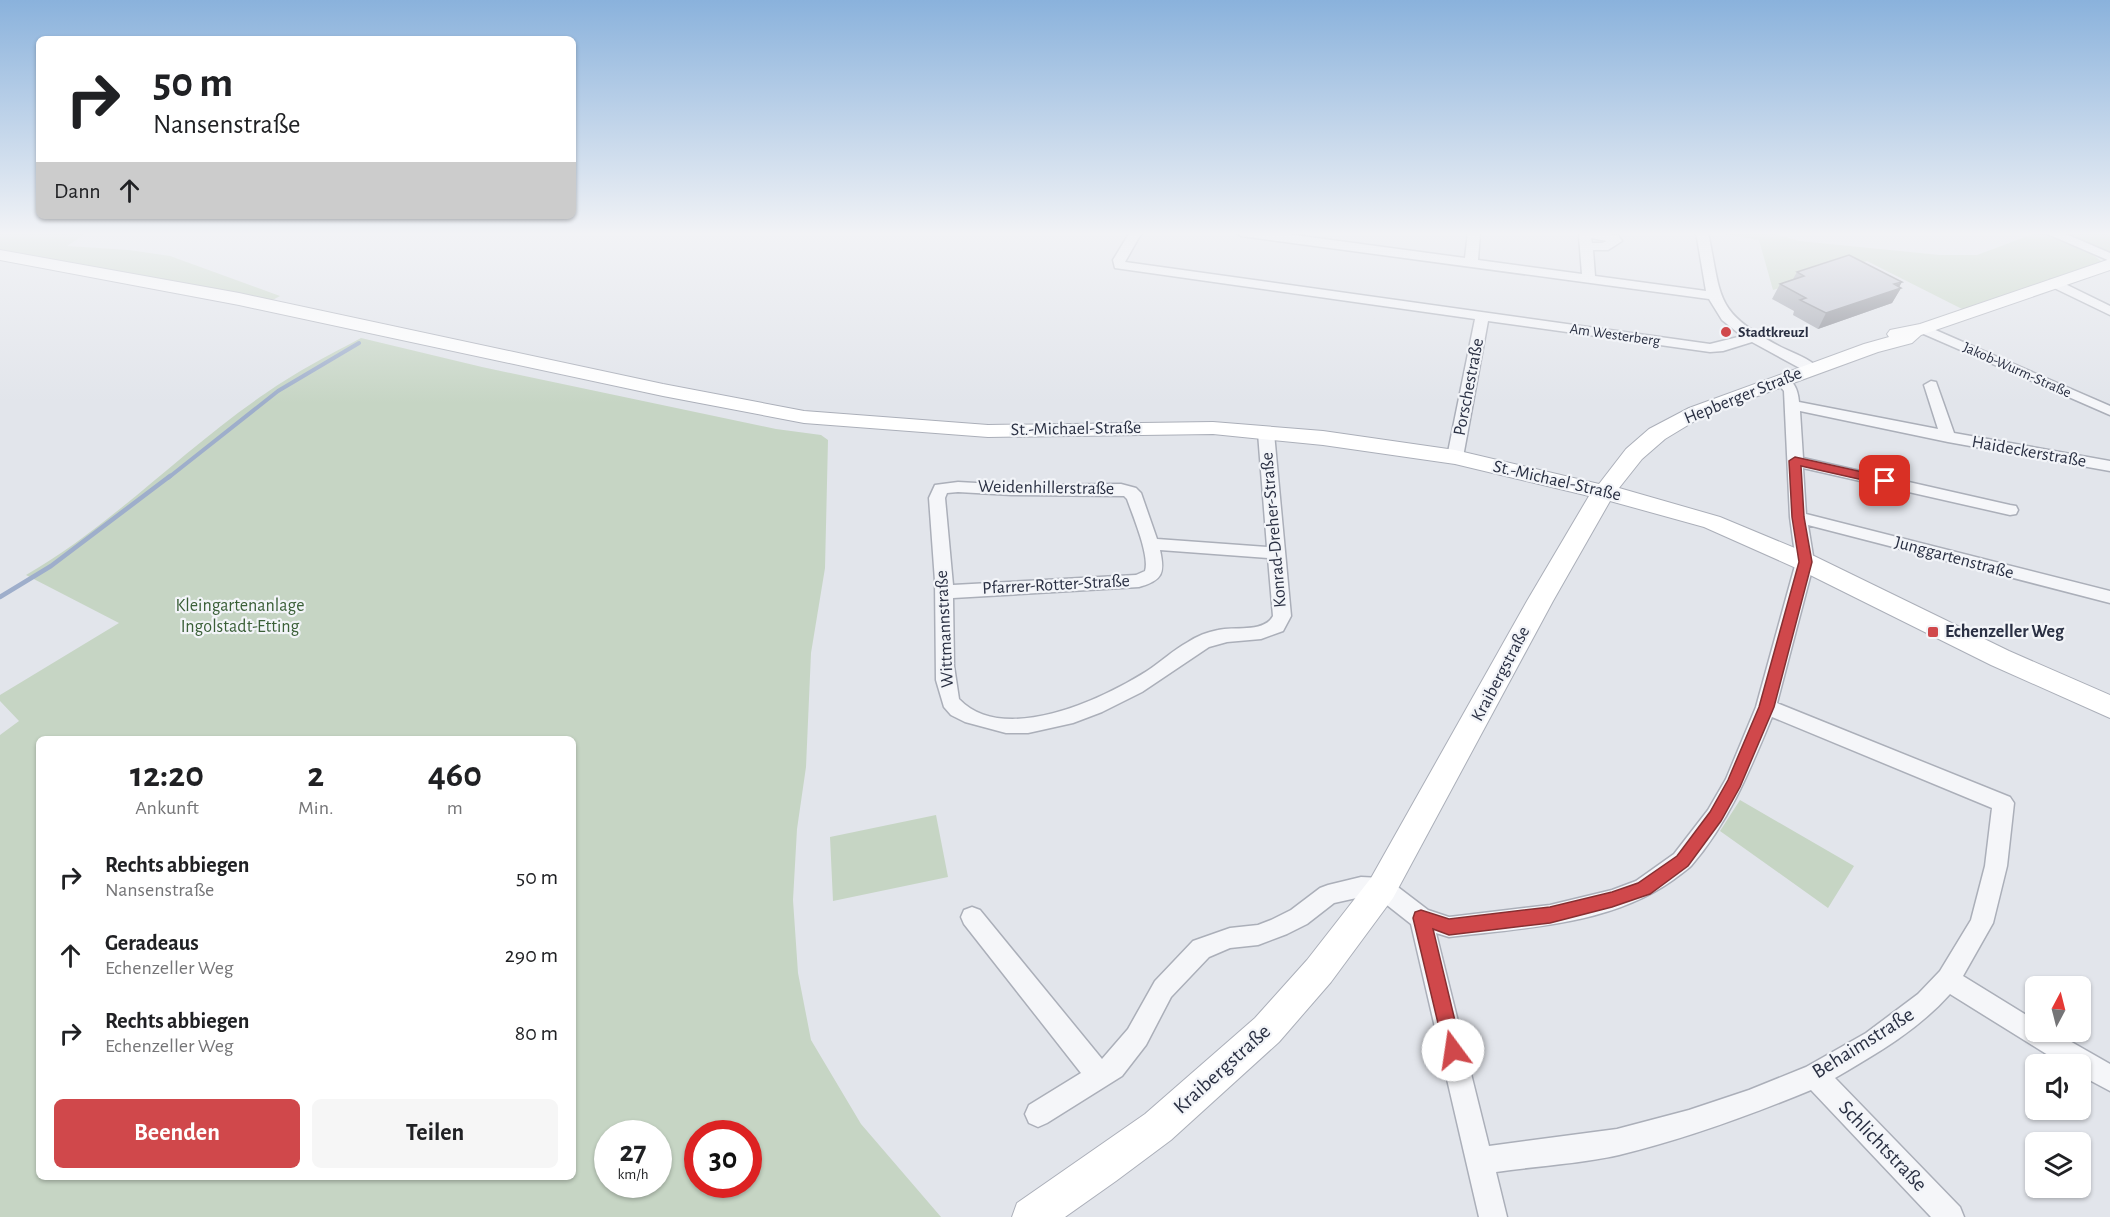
<!DOCTYPE html>
<html lang="de">
<head>
<meta charset="utf-8">
<style>
	body { margin:0; font-family:"Alegreya Sans",sans-serif; background:#f6f6f6; color:#202124; height:100vh; display:flex; flex-direction:column; font-size:22px; white-space:nowrap }
	* { box-sizing:border-box; margin:0 }
	p { font-size:20px; color:#757577 }
	.icon { flex:none; width:33px; height:33px; fill:none; stroke:currentColor; stroke-width:2; stroke-linecap:round; stroke-linejoin:round }
	.map { position:relative; flex:1; overflow:hidden }
	.panel { position:absolute; left:36px; top:736px; width:540px; height:444px; display:flex; flex-direction:column; background:#fff; border-radius:9px; box-shadow:0 2px 4px #0004 }
	.panel>* { flex:none }
	.banner { position:absolute; left:36px; top:36px; width:540px; height:183px; border-radius:9px; box-shadow:0 2px 4px #0004; background:#fff; color:#202124; overflow:hidden }
	.needle { width:39px; rotate:7deg }
	.buttons { position:absolute; left:2025px; top:976px; display:grid; gap:12px }
	.buttons a { display:grid; place-items:center; width:66px; height:66px; border-radius:9px; background:#fff; box-shadow:0 2px 4px #0004; font-size:30px }
	.speed { position:absolute; left:594px; top:1120px; display:flex; gap:12px; font-size:30px; font-weight:700; text-align:center }
	.speed>* { display:grid; place-content:center; width:78px; height:78px; border-radius:50%; background:#fff; box-shadow:0 2px 4px #0004; line-height:1 }
	.speed small { font-size:15px; font-weight:400 }
	.speed .limit { border:9px solid #d22; background:#fff; color:#111 }
	.pin { position:absolute; display:grid; place-items:center; width:51px; height:51px; color:#fff; margin:-26px; border-radius:12px; box-shadow:0 3px 9px #0006 }
	.me { position:absolute; width:66px; margin:-33px; rotate:346deg; stroke-linejoin:round; filter:drop-shadow(0 0 4px #0008) }
	.turn { display:flex; align-items:center; gap:21px; height:126px; padding:0 18px; font-size:27px }
	.turn .icon { width:78px; height:78px; stroke-width:2.5 }
	.turn b { display:block; font-size:42px; line-height:51px }
	.then { display:flex; align-items:center; height:57px; padding:0 18px; background:#0003; gap:12px; font-size:22px }
	.eta { display:flex; justify-content:space-evenly; align-items:center; height:102px; text-align:center }
	.eta b { font-size:36px; font-weight:600; line-height:42px }
	.button { display:flex; gap:12px; margin-top:auto; padding:12px 18px }
	.button a { flex:1; height:69px; border-radius:9px; background:#d0484b; color:#fff; font-size:24px; font-weight:600; line-height:69px; text-align:center }
	.button a+a { background:#f6f6f6; color:#202124 }
	ul { padding:0; list-style:none }
	li { display:flex; align-items:center; gap:18px; height:78px; padding:0 18px }
	li div { flex:1 }
	li b { display:block; font-size:22px }
	li em { font-style:normal }
	.map>svg:first-child { display:block }
</style>
</head>
<body>
<div class="map">
<svg width="2110" height="1217" viewBox="0 0 2110 1217">
	<rect width="100%" height="100%" fill="#e2e5eb"/>
	<!-- green -->
	<path fill="#c6d5c4" fill-rule="evenodd" d="M 0,232 L 88,232 L 67,246 L 129,250 L 170,256 L 280,296 L 269,302 L 104,269 L 0,253 Z
		M 1712,232 L 1770,232 L 1799,241 L 1940,255 L 1977,255 L 2039,232 L 2092,254 L 2102,262 L 1966,311 L 1867,261 L 1773,290 L 1759,240 Z
		M 2058,232 L 2110,232 L 2110,251 L 2104,250 Z
		M 361,338 L 482,367 L 776,429 L 821,435 L 828,440 L 825,568 L 811,653 L 806,767 L 797,829 L 793,900 L 798,973 L 811,1040 L 861,1124 L 941,1217 L 0,1217 L 0,735 L 19,721 L 0,701 L 0,695 L 119,623 L 26,575 C 113,525 183,449 266,393 C 296,372 329,355 361,338 ZM 39,740 L 573,740 L 573,1178 L 39,1178 ZM 608,1134 L 658,1134 L 658,1185 L 608,1185 ZM 698,1134 L 748,1134 L 748,1185 L 698,1185 Z
		M 1740,800 L 1854,866 L 1828,908 L 1720,831 Z
		M 936,815 L 948,877 L 833,901 L 830,837 Z"/>
	<g fill="none" stroke-linecap="round" stroke-linejoin="round">
		<!-- stream-far1 -->
		<path stroke="#9eaecb" stroke-width="4" d="M 168,478 L 278,391 L 359,343"/>
		<!-- stream -->
		<path stroke="#9eaecb" stroke-width="4.5" d="M 0,597 L 51,566 L 170,476"/>
		<defs>
			<path id="street" d="M 1130,232 L 1142,232 L 1125,262 L 1710,344 L 1742,336 L 1722,320 L 1709,299 L 1241,236 L 1235,232 L 1272,232 L 1465,258 L 1468,232 L 1480,232 L 1478,260 L 1582,274 L 1579,236 L 1581,232 L 1618,235 L 1622,241 L 1608,250 L 1593,250 L 1595,276 L 1706,291 L 1696,232 L 1708,232 C 1722,300 1714,311 1779,346 C 1792,353 1810,358 1819,369 L 1812,373 L 1807,372 L 1752,342 L 1723,351 L 1710,352 L 1488,321 L 1463,457 L 1455,462 L 1447,457 L 1475,319 L 1115,268 L 1113,260 ZM 1591,238 L 1607,241 L 1602,243 L 1592,243 Z
				M 2043,232 L 2061,232 L 2110,253 L 2110,261 Z
				M 2055,279 L 2110,306 L 2110,315 L 2050,286 L 2049,283 L 2050,280 Z
				M 1924,325 L 2110,406 L 2110,415 L 1919,332 L 1917,329 L 1919,326 Z
				M 1782,376 C 1794,379 1798,390 1799,402 L 1938,429 L 1924,385 L 1931,381 L 1936,382 L 1954,433 L 2110,461 L 2110,471 L 1948,442 L 1800,411 L 1803,458 L 2010,505 L 2016,506 L 2018,510 L 2016,514 L 2010,515 L 1803,468 L 1806,514 L 2110,591 L 2110,603 L 1808,525 L 1814,562 L 1777,703 L 2010,797 L 2014,803 L 2007,866 L 1993,923 L 1963,976 L 2036,1021 L 2036,1032 L 2054,1032 L 2110,1064 L 2110,1091 L 2080,1075 L 2080,1065 L 2064,1065 L 1950,994 C 1918,1030 1876,1054 1835,1078 L 1960,1207 L 1964,1217 L 1931,1217 L 1811,1090 C 1748,1116 1685,1139 1619,1155 C 1579,1164 1536,1166 1496,1172 L 1507,1217 L 1479,1217 L 1411,924 L 1378,898 L 1361,897 L 1334,903 L 1307,924 L 1287,934 L 1258,945 L 1230,948 L 1209,957 L 1171,997 L 1146,1045 L 1122,1076 L 1047,1123 L 1038,1127 L 1029,1123 L 1025,1114 L 1029,1105 L 1081,1073 L 964,924 L 961,917 L 964,910 L 972,907 L 980,910 L 1102,1059 L 1128,1029 L 1155,981 L 1193,941 L 1230,928 L 1258,925 L 1271,920 L 1291,910 L 1320,888 L 1328,885 L 1361,877 L 1382,878 L 1390,881 L 1428,910 L 1449,917 L 1550,905 L 1612,890 L 1636,881 L 1674,854 L 1708,810 L 1726,779 L 1756,707 L 1796,562 L 1790,517 L 1784,391 L 1775,380 ZM 1772,717 L 1992,808 L 1985,866 L 1971,920 L 1940,971 L 1918,994 L 1866,1033 L 1806,1067 L 1749,1090 L 1689,1110 L 1617,1129 L 1489,1146 L 1436,933 L 1449,937 C 1524,928 1610,925 1673,880 C 1679,875 1686,871 1691,866 C 1729,822 1750,770 1772,717 Z
				M 1266,428 L 1274,433 L 1291,616 L 1283,631 L 1261,639 L 1227,642 L 1209,647 L 1142,692 L 1102,712 L 1073,723 L 1028,733 L 1006,733 L 965,722 L 951,715 L 944,707 L 936,680 L 935,581 L 929,498 L 935,485 L 958,482 L 1012,485 L 1121,484 L 1136,488 L 1141,493 L 1157,539 L 1267,547 L 1258,433 ZM 958,492 L 1012,495 L 1124,496 L 1127,499 C 1133,516 1150,556 1145,571 L 1136,575 L 953,585 L 945,498 L 947,493 ZM 1160,550 L 1268,558 L 1273,616 C 1264,633 1234,626 1218,630 C 1207,632 1197,636 1188,642 C 1173,650 1161,662 1147,671 C 1103,699 1004,746 959,699 L 954,666 L 953,598 L 1139,587 C 1163,580 1165,573 1160,550 Z"/>
			<path id="secondary" d="M 0,250 L 239,293 L 663,384 L 804,411 L 988,425 L 1213,422 L 1323,431 L 1455,450 L 1599,484 L 1626,449 L 1649,429 L 1689,408 L 1864,344 L 1889,337 L 1887,334 L 1890,330 L 1920,324 L 2110,259 L 2110,270 L 1921,335 L 1912,343 L 1878,352 L 1703,416 L 1665,439 L 1642,459 L 1619,488 L 1720,517 L 1814,556 L 2009,651 L 2110,695 L 2110,718 L 1991,665 L 1796,568 L 1704,527 L 1610,501 L 1553,601 L 1393,898 L 1331,982 L 1279,1042 L 1171,1140 L 1116,1181 L 1065,1217 L 1012,1217 L 1017,1203 L 1145,1114 L 1255,1018 L 1307,960 L 1371,878 L 1527,601 L 1589,496 L 1455,464 L 1323,445 L 1213,434 L 988,437 L 804,423 L 663,396 L 239,305 L 0,260 Z"/>
		</defs>
		<!-- street casing -->
		<use href="#street" stroke="#abafb9" stroke-width="3"/>
		<!-- secondary casing -->
		<use href="#secondary" stroke="#abafb9" stroke-width="2"/>
		<!-- street -->
		<use href="#street" fill="#f5f6f9" fill-rule="evenodd"/>
		<!-- secondary -->
		<use href="#secondary" fill="#fff" fill-rule="evenodd"/>
	</g>
	<!-- wall -->
	<path fill="#a5a8b1" d="M 1797,272 L 1899,287 L 1901,288 L 1892,303 L 1818,329 L 1793,315 L 1794,311 L 1772,299 L 1780,284 L 1793,279 Z"/>
	<!-- shaded-wall -->
	<path fill="#868890" d="M 1902,282 L 1898,289 L 1901,288 L 1892,303 L 1818,329 L 1826,313 Z"/>
	<!-- building -->
	<path fill="#c0c3ce" stroke="#868890" stroke-width="1.5" d="M 1849,255 L 1902,282 L 1894,284 L 1901,288 L 1826,313 L 1800,300 L 1806,298 L 1780,284 L 1804,276 L 1797,272 Z"/>
	<!-- sky -->
	<linearGradient id="sky" x2="0" y2="1"><stop stop-color="#8ab2dc"/><stop offset="0.58" stop-color="#f2f3f6"/><stop offset="1" stop-color="#f2f3f6" stop-opacity="0"/></linearGradient>
	<rect width="2110" height="403" fill="url(#sky)"/>
	<!-- route -->
	<path fill="#d0484b" stroke="#872f31" stroke-width="1.5" d="M 1795,457 L 1885,477 L 1891,481 L 1885,485 L 1801,466 L 1804,517 L 1812,562 L 1774,707 L 1740,787 L 1721,821 L 1688,866 L 1650,894 L 1612,907 L 1550,923 L 1449,935 L 1433,929 L 1462,1050 L 1460,1057 L 1453,1059 L 1446,1057 L 1413,918 L 1415,912 L 1421,910 L 1449,919 L 1550,907 L 1612,892 L 1638,883 L 1677,856 L 1710,812 L 1728,780 L 1759,707 L 1799,562 L 1792,517 L 1789,461 Z"/>
	<!-- markers -->
	<g fill="#d0484b" stroke="#f2f4f8" stroke-width="2">
		<circle cx="1726" cy="332" r="6"/>
		<rect x="1927" y="626" width="12" height="12" rx="3"/>
	</g>
	<g text-anchor="middle" dominant-baseline="central" stroke-width="4.5" stroke-linejoin="round" paint-order="stroke">
		<!-- far-poi labels -->
		<g font-size="15" font-weight="bold" fill="#2a3043" stroke="#f2f4f8" text-anchor="start">
			<text x="1738" y="332">Stadtkreuzl</text>
		</g>
		<!-- far-street labels -->
		<g font-size="15" fill="#2a3043" stroke="#f2f4f8">
			<text transform="translate(1615 335) rotate(8)">Am Westerberg</text>
			<text transform="translate(2017 370) rotate(24)">Jakob-Wurm-Straße</text>
		</g>
		<!-- street labels -->
		<g font-size="18" fill="#2a3043" stroke="#f2f4f8">
			<text transform="translate(1469 387) rotate(-79)">Porschestraße</text>
			<text transform="translate(1743 396) rotate(-22)">Hepberger Straße</text>
			<text transform="translate(1076 429) rotate(-1)">St.-Michael-Straße</text>
			<text transform="translate(2029 452) rotate(10)">Haideckerstraße</text>
			<text transform="translate(1557 481) rotate(13)">St.-Michael-Straße</text>
			<text transform="translate(1046 488) rotate(1)">Weidenhillerstraße</text>
			<text transform="translate(1274 530) rotate(-95)">Konrad-Dreher-Straße</text>
			<text transform="translate(1954 558) rotate(15)">Junggartenstraße</text>
			<text transform="translate(1056 585) rotate(-3)">Pfarrer-Rotter-Straße</text>
			<text transform="translate(945 629) rotate(-93)">Wittmannstraße</text>
			<text transform="translate(1501 674) rotate(-62)">Kraibergstraße</text>
		</g>
		<!-- park labels -->
		<g font-size="18" fill="#3a5f37" stroke="#f2f4f8">
			<text x="240" y="606">Kleingartenanlage<tspan x="240" dy="21">Ingolstadt-Etting</tspan></text>
		</g>
		<!-- poi labels -->
		<g font-size="18" font-weight="bold" fill="#2a3043" stroke="#f2f4f8" text-anchor="start">
			<text x="1945" y="632">Echenzeller Weg</text>
		</g>
		<!-- near-street labels -->
		<g font-size="21" fill="#2a3043" stroke="#f2f4f8">
			<text transform="translate(1863 1043) rotate(-32)">Behaimstraße</text>
			<text transform="translate(1222 1069) rotate(-42)">Kraibergstraße</text>
			<text transform="translate(1883 1146) rotate(46)">Schlichtstraße</text>
		</g>
	</g>
</svg>
<div class="buttons">
<a><svg class="needle" viewBox="-14 -14 28 28"><path d="M0-13l5 13h-10z" fill="#e53935"/><path d="M0 13l5-13h-10z" fill="#757577"/></svg></a>
<a><svg class="icon" aria-label="sound" viewBox="0 0 24 24"><path d="M4 9h4l5-4v14l-5-4H4zM17 9q2 3 0 6"/></svg></a>
<a><svg class="icon" aria-label="layers" viewBox="0 0 24 24"><path d="M12 4l9 5-9 5-9-5zM3 14l9 5 9-5"/></svg></a>
</div>
<div class="speed"><div>27<small>km/h</small></div><div class="limit">30</div></div>
<div class="pin" style="left:1885px;top:481px;background:#d93025"><svg class="icon" aria-label="arrive" viewBox="0 0 24 24"><path d="M6 21V4h12l-3 4 3 4H6"/></svg></div>
<svg class="me" style="left:1453px;top:1050px" viewBox="-20 -20 40 40"><circle r="19" fill="#fff"/><path d="M0-13L10 11 0 6-10 11z" fill="#d0484b"/></svg>
<div class="banner">
<div class="turn"><svg class="icon" aria-label="right" viewBox="0 0 24 24"><path d="M7 20v-9h11M14 6l5 5-5 5"/></svg><div><b>50 m</b>Nansenstraße</div></div>
<div class="then">Dann<svg class="icon" aria-label="ahead" viewBox="0 0 24 24"><path d="M12 20V5M6 11l6-6 6 6"/></svg></div>
</div>
<section class="panel">
<div class="eta">
<div><b>12:20</b><p>Ankunft</p></div>
<div><b>2</b><p>Min.</p></div>
<div><b>460</b><p>m</p></div>
</div>
<ul>
<li><svg class="icon" aria-label="right" viewBox="0 0 24 24"><path d="M7 20v-9h11M14 6l5 5-5 5"/></svg><div><b>Rechts abbiegen</b><p>Nansenstraße</p></div><em>50 m</em></li>
<li><svg class="icon" aria-label="ahead" viewBox="0 0 24 24"><path d="M12 20V5M6 11l6-6 6 6"/></svg><div><b>Geradeaus</b><p>Echenzeller Weg</p></div><em>290 m</em></li>
<li><svg class="icon" aria-label="right" viewBox="0 0 24 24"><path d="M7 20v-9h11M14 6l5 5-5 5"/></svg><div><b>Rechts abbiegen</b><p>Echenzeller Weg</p></div><em>80 m</em></li>
</ul>
<div class="button"><a>Beenden</a><a>Teilen</a></div>
</section>
</div>
</body>
</html>
